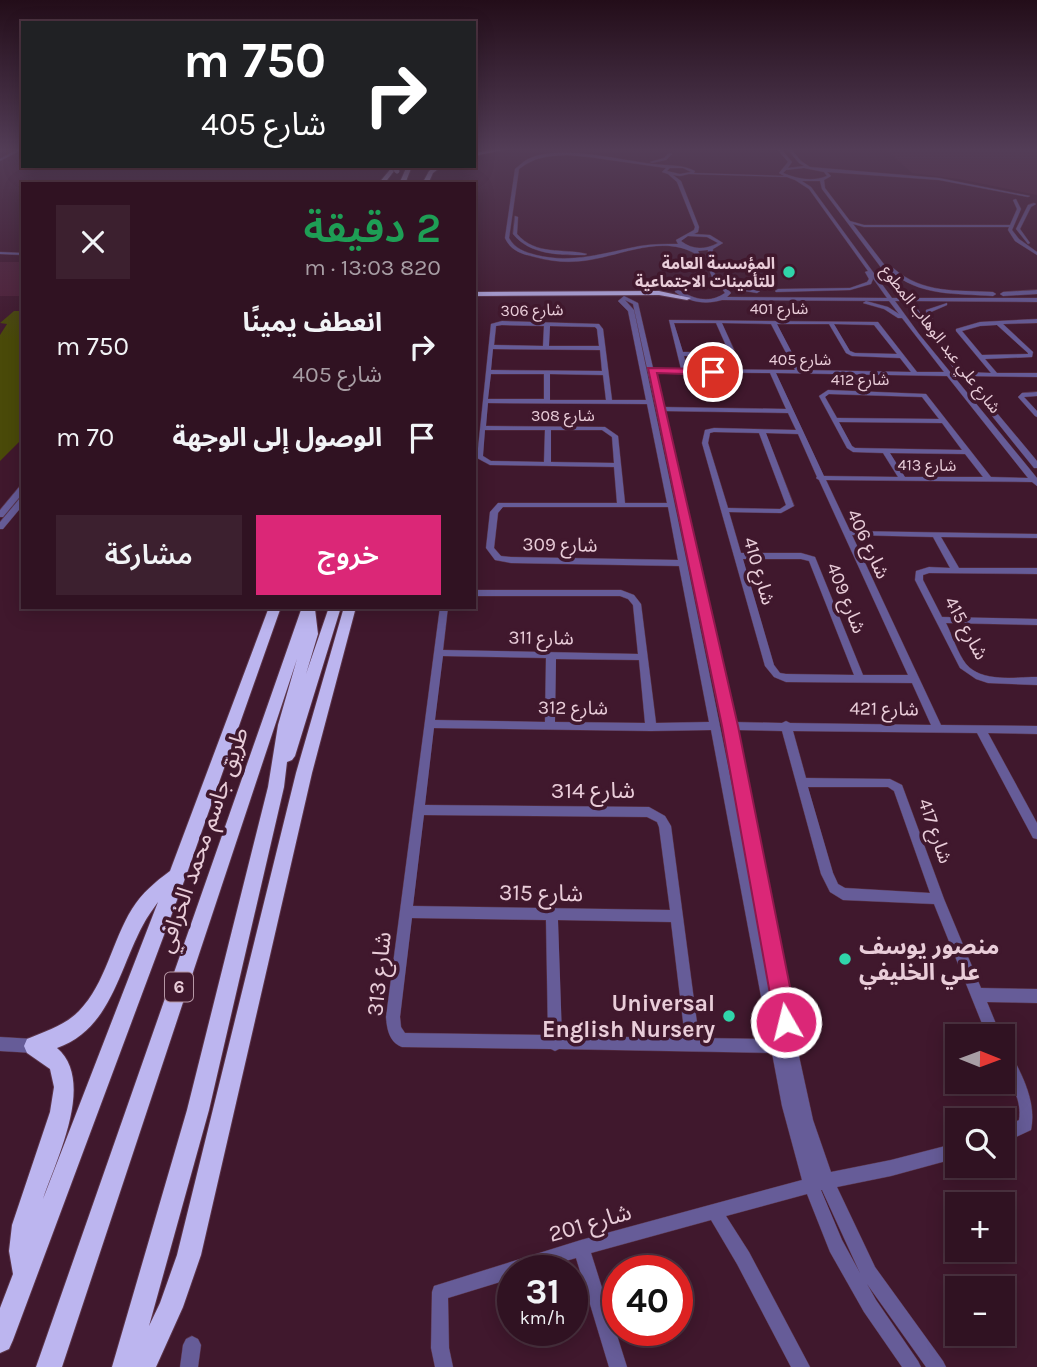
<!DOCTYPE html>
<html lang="ar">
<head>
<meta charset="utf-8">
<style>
	body { margin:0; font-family:Karla,"Noto Sans Arabic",sans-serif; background:#3c202f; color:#f1f3f6; direction:rtl; height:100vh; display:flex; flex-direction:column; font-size:26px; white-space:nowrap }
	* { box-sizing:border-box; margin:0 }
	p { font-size:23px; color:#a89ea5 }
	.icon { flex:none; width:38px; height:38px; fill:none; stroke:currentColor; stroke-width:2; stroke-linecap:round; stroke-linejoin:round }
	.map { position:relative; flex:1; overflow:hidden; direction:ltr }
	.panel { position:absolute; left:21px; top:182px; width:455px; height:427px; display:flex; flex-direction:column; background:#301222; border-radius:0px; box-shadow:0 4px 18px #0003,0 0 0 2px #4b3240; direction:rtl }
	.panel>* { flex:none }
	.hud { position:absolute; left:21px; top:21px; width:455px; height:147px; border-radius:0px; box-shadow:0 4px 18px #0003,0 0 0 2px #4b3240; direction:rtl; background:#202124; color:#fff; overflow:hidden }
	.needle { width:46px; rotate:91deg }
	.buttons { position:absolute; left:945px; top:1024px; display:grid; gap:14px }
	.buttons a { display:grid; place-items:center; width:70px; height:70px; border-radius:0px; background:#301222; box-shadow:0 4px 18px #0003,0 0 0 2px #4b3240; font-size:35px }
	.speed { position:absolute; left:497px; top:1255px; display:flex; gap:14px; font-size:35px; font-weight:700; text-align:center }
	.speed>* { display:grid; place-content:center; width:91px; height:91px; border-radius:50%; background:#301222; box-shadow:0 4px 18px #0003,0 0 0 2px #4b3240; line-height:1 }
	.speed small { font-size:18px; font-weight:400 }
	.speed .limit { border:10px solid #d22; background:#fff; color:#111 }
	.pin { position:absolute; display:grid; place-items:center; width:60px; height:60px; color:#fff; margin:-30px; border:4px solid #fff; border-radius:50%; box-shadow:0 2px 7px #0007 }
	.me { position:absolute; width:77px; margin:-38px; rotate:352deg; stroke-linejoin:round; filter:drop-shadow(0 0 5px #0008) }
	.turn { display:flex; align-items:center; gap:24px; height:147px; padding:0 35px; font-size:32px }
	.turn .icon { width:91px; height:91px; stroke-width:2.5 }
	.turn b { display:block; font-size:49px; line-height:60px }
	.round { display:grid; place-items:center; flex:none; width:74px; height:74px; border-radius:0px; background:#3c202f }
	.head { display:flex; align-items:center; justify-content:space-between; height:119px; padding:0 35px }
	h1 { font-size:42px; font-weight:600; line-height:52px; color:#1e9e55 }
	.action { display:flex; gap:14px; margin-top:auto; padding:14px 35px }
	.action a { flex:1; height:80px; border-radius:0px; background:#db2777; color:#fff; font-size:28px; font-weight:600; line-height:80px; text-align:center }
	.action a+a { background:#3c202f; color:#f1f3f6 }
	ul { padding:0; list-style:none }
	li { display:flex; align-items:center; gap:21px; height:91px; padding:0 35px }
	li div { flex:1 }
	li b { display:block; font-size:26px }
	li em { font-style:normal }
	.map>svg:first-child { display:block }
</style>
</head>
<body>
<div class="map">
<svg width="1037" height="1367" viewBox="0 0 1037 1367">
	<rect width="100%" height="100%" fill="#40182d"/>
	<!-- built -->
	<path fill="#4f2038" d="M 885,149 L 1037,149 L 1037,195 L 959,179 L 912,173 Z
		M 0,262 L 23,262 L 23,296 L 0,296 Z"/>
	<!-- green -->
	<path fill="#4a4a09" d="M 14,311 L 23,311 L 23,438 L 0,461 L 0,335 L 7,324 L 0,323 Z"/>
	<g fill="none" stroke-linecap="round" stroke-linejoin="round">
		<defs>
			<path id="minor" d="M 18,149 L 23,149 L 0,161 L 0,159 Z
				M 777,149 L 781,149 L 792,162 L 788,168 L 804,166 L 799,163 L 787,149 L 791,149 L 801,161 L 810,167 L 939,178 L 1030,196 L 1028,197 L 939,180 L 827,172 L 831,176 L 824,180 L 825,188 L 850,221 L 864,225 L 1010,225 L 1017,209 L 1013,200 L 1016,199 L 1021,209 L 1012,230 L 1019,239 L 1037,252 L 1037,255 L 1015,241 L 1008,230 L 1009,227 L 864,227 L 853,224 L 910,298 L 1037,298 L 1037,302 L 912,301 L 927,323 L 926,310 L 947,303 L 947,305 L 931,312 L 933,324 L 929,325 L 963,372 L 991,373 L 956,331 L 956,329 L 980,322 L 1037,319 L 1037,323 L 1003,324 L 1033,352 L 1032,357 L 985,359 L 997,373 L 1037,373 L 1037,377 L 966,376 L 1037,461 L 1037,468 L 1034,468 L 947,360 L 907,301 L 895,301 L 919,334 L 1037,478 L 1037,486 L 1032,482 L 826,480 L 850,531 L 1037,534 L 1037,538 L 941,537 L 959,568 L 1037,568 L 1037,574 L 929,573 L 923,575 L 923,580 L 942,617 L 1037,619 L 1037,625 L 946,623 C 952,635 958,654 966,664 C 982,683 1015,677 1037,677 L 1037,685 L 988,683 L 976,679 L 960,668 L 915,580 L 916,571 L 929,567 L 950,568 L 933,537 L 852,535 L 941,725 L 1037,726 L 1037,734 L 988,733 L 1037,823 L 1037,839 L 1033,838 L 977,733 L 793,731 L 806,778 L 890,779 L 902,785 L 944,899 L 981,988 L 1037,989 L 1037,1003 L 987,1002 L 1001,1036 L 987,1036 L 934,904 L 843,900 L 830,892 L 821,874 L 782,731 L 736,730 L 786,974 L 797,1047 L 813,1120 L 831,1172 L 891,1160 L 957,1143 L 957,1158 L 891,1176 L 837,1187 L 875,1267 L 943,1361 L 946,1367 L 926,1367 L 867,1284 L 876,1300 L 918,1361 L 921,1367 L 902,1367 L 864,1312 L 830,1252 L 807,1194 L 726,1216 L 749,1252 L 810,1367 L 791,1367 L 737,1264 L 711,1220 L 591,1253 L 627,1367 L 609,1367 L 576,1258 L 535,1270 L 513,1270 L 513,1278 L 448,1298 L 449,1348 L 453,1367 L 435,1367 L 431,1348 L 432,1292 L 434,1286 L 581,1240 L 802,1180 L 782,1106 L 772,1053 L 559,1049 L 555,1051 L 551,1049 L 402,1047 C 389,1042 387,1029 386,1017 L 440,607 L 448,607 L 443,650 L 638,654 L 633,605 L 628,599 L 620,596 L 474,596 L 474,590 L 621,590 L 634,595 L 641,604 L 656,723 L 709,722 L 679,566 L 511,563 L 495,560 L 486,548 L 490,512 L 498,503 L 617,503 L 614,467 L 490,465 L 477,458 L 491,324 L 502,321 L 599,324 L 603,329 L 612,400 L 646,400 L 628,311 L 618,301 L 624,296 L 638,303 L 653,368 L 681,369 L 669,320 L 878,322 L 917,372 L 944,372 L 902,318 L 898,318 L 884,309 L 863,303 L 866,301 L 888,307 L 899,314 L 889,301 L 722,300 C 705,305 689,302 675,292 L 676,285 C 693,278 702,272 694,253 C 663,235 621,255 589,260 C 571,263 553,262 535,257 C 522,254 511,251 505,238 L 515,169 C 519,166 524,161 528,159 C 559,144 619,160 653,164 C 669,166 681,164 695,171 L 694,173 L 784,176 L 779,173 L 788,162 ZM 567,155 L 589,157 L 666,168 L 662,172 L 668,174 L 677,182 L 695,227 L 694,230 L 676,240 L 678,244 C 665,244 653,244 640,246 C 604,253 572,264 536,255 C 525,252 515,249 509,238 L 519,169 C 535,157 546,156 567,155 ZM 670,168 L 683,168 L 691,172 L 680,174 L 667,171 ZM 804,168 L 824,172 L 827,176 C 812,182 798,179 783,173 L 786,170 ZM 689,174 L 787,177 L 795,180 L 809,189 L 868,271 L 865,272 L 869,279 L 867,282 L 850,288 L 778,289 L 775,291 L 776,292 L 850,290 L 871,284 L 873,279 L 872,277 L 887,298 L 727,297 L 731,293 L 727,288 L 757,293 L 760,291 L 720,284 C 713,274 711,261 713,249 L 723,243 L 710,235 L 694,234 L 698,232 L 699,227 L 681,181 L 673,175 L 680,176 ZM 802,181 L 820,181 L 822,189 L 904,298 L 892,298 L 811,187 ZM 688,236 L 707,237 L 718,243 C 705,250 692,250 681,241 ZM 708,250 L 708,267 L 714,282 L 703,280 L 694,280 C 703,271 704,262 698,251 ZM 703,282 L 721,287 L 725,293 C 711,303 695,300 681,291 L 680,287 L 689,283 ZM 625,300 L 633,304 L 725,726 L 772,974 L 780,1023 L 687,563 L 634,310 ZM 674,323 L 716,323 L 728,350 L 727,352 L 683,352 ZM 722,323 L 771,324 L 795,370 L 687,369 L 684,356 L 731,355 L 734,350 ZM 777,324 L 829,324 L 846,353 L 852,356 L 900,358 L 911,372 L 801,370 ZM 834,324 L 874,325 L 897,354 L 855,353 L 850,351 ZM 502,325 L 544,326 L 543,346 L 494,345 L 496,326 ZM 997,325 L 1028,353 L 1028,354 L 982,355 L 962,331 L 980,326 ZM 550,326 L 595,327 L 597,329 L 599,346 L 549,346 ZM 493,349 L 600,350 L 602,371 L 491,370 ZM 653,372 L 770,373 L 786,409 L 662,407 ZM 776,373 L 947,376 L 1028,478 L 991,477 L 926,394 L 828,390 L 819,396 L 847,448 L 853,452 L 883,453 L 898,477 L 824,476 ZM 491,374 L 544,374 L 544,399 L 488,399 ZM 550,374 L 603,375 L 606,400 L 550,400 ZM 829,394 L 922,397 L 939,419 L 837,418 L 825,397 ZM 488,403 L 647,404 L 667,503 L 625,503 L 618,436 L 605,427 L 486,426 ZM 662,411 L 788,413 L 796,430 L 714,428 L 705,430 L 702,443 L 765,666 L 774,677 L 786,682 L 912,683 L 931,725 L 790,723 L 786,721 L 782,723 L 734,722 ZM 839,422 L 942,423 L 962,450 L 855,448 L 852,446 ZM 485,430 L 545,430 L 544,462 L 491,461 L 483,456 ZM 551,430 L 602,430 L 612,437 L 614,463 L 551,462 ZM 714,432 L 759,433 L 786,505 L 780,509 L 728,508 L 708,443 L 710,433 ZM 766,433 L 798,434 L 817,477 L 816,478 L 819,480 L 908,675 L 863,675 L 815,557 L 801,553 L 741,553 L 729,512 L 781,513 L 794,506 ZM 890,453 L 965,454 L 983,477 L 905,477 ZM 503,507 L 668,507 L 678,560 L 511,557 L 501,556 L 494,548 L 498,513 ZM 743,559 L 801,559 L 809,561 L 854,675 L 786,674 L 780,673 L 774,665 ZM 443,656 L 546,658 L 545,722 L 435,720 ZM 556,659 L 639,660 L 645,723 L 555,722 ZM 434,728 L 651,731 L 711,730 L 769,1039 L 699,1038 L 671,826 L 665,816 L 649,807 L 425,805 ZM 808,787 L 888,787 L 894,791 L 930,893 L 845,888 L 838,884 L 833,873 ZM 424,815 L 647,817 L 657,822 L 659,827 L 670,910 L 413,906 ZM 412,918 L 546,920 L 548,1035 L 405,1033 L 401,1027 L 400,1017 ZM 558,920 L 671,922 L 685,1038 L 562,1036 ZM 821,1190 L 822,1190 L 860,1273 L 842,1240 Z
				M 669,153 L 672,154 L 666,160 L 652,163 L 650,162 L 664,158 Z
				M 1034,203 L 1036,204 L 1031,207 L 1020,229 L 1030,243 L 1028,244 L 1016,229 L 1028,205 Z
				M 515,216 L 518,217 L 517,234 C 536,256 563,248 587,254 L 585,255 C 559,255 530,255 513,234 Z
				M 0,252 L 23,253 L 23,255 L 0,254 Z
				M 889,268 L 893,268 C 923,294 956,290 993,292 L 996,294 L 993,296 C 955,293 920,297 889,270 Z
				M 1037,290 L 1037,294 L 1003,296 L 1000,294 L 1003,292 Z
				M 1037,392 L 1037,396 L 1024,397 L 1037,411 L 1037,417 L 1035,416 L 1018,397 L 1022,393 Z
				M 20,486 L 23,486 L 23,493 L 3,517 L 0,517 L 0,510 Z
				M 20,498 L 23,498 L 23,505 L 3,529 L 0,529 L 0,522 Z
				M 0,1037 L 34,1039 L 39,1041 L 41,1046 L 39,1051 L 34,1053 L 0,1051 Z
				M 1003,1046 L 1008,1048 C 1021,1073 1037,1101 1031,1130 L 1003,1143 L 1003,1128 L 1019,1120 C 1022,1100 1012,1087 1004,1070 C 1001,1063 1003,1053 1003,1046 Z
				M 192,1336 L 198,1339 L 201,1345 L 198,1367 L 180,1367 L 183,1345 L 186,1339 Z"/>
			<path id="highway" d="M 497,149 L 507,149 L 474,156 L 474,153 Z
				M 393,166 L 398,166 L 384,184 L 378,184 Z
				M 407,166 L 412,166 L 405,184 L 399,184 Z
				M 436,166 L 442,166 L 433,173 L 428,184 L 422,184 L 429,171 Z
				M 659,291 L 691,298 L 687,300 L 659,295 L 474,296 L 474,292 Z
				M 269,607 L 281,607 L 186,876 L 13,1340 L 9,1349 L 0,1353 L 0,1308 L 13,1274 L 9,1251 L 12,1225 L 50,1112 L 54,1087 L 50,1069 L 27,1053 L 24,1046 L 27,1039 C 46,1031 64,1026 79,1011 C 106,983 112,941 132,909 C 142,893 155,882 170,871 ZM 158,902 L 43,1199 C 56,1160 96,1081 57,1048 C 111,1029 119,969 143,925 C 147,917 153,909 158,902 Z
				M 302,607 L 315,609 L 318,634 L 306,674 L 329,607 L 341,607 L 295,756 L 292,760 L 287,762 L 284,787 L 209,1110 L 149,1326 L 160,1303 L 177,1255 L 296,773 L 344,607 L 356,607 L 312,773 L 201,1255 L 183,1307 L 156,1367 L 112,1367 L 187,1110 L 268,787 L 278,725 L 297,659 L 62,1367 L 36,1367 Z"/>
		</defs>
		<!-- minor casing -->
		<use href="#minor" stroke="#5b3549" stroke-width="1"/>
		<!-- highway casing -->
		<use href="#highway" stroke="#5b3549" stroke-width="2"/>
		<!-- minor -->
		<use href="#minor" fill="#665c98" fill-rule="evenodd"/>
		<!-- highway -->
		<use href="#highway" fill="#bcb5ef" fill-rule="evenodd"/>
		<defs>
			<path id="highway-bridge" d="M 393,166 L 397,171"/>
		</defs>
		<!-- highway-bridge casing -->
		<use href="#highway-bridge" stroke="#5b3549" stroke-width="6" stroke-linecap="butt"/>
		<!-- highway-bridge -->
		<use href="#highway-bridge" stroke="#bcb5ef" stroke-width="5"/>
	</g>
	<!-- sky -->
	<linearGradient id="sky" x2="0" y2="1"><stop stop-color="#230d19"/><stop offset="0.44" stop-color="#533d57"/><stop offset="1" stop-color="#533d57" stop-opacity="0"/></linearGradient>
	<rect width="1037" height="340" fill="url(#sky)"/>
	<!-- route -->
	<path fill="#db2777" stroke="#8e194d" stroke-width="2" d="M 648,368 L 713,369 L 718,372 L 713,375 L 657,373 L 738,726 L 797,1022 L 794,1030 L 786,1034 L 778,1030 L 775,1022 L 722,726 Z"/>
	<!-- markers -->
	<g fill="#30d4aa" stroke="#40182d" stroke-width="2.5">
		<circle cx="789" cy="272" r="7"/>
		<circle cx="845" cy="959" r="7"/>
		<circle cx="729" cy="1016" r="7"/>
	</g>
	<g text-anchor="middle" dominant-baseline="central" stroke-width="7" stroke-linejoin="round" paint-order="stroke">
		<!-- far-poi labels -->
		<g font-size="16" font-weight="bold" fill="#e9cdd9" stroke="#40182d" text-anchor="end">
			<text x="775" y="263">المؤسسة العامة<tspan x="775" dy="18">للتأمينات الاجتماعية</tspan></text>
		</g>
		<!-- far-street labels -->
		<g font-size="16" fill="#e9cdd9" stroke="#40182d">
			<text x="779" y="308">شارع 401</text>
			<text transform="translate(532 310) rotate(-1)">شارع 306</text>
			<text transform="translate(941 339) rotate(52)">شارع علي عبد الوهاب المطوع</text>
			<text x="800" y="359">شارع 405</text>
			<text x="860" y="379">شارع 412</text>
			<text x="563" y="415">شارع 308</text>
			<text transform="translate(927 465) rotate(1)">شارع 413</text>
		</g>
		<!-- shield labels -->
		<rect fill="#40182d" stroke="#b697a5" stroke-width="2" x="165" y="972.5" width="28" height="29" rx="5"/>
		<g font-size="18" font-weight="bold" fill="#e9cdd9">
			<text x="179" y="987">6</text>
		</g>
		<!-- street labels -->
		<g font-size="19" fill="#e9cdd9" stroke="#40182d">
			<text transform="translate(868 544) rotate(65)">شارع 406</text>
			<text transform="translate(560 545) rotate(1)">شارع 309</text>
			<text transform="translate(759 571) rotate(74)">شارع 410</text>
			<text transform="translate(846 598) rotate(68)">شارع 409</text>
			<text transform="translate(966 628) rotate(61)">شارع 415</text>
			<text transform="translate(541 638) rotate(1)">شارع 311</text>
			<text transform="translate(573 708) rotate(1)">شارع 312</text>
			<text transform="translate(884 709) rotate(1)">شارع 421</text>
			<text transform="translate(935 831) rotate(71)">شارع 417</text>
		</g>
		<!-- near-street labels -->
		<g font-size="23" fill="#e9cdd9" stroke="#40182d">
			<text x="593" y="790">شارع 314</text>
			<text transform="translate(203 840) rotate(-71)">طريق جاسم محمد الخرافي</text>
			<text transform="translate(541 893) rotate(1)">شارع 315</text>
			<text transform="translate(379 974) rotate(-84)">شارع 313</text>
			<text transform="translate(590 1223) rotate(-16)">شارع 201</text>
		</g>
		<!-- near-poi labels -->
		<g font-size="23" font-weight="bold" fill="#e9cdd9" stroke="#40182d" text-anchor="start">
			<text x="859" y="946">منصور يوسف<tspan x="859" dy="26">علي الخليفي</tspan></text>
			<text x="715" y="1003" text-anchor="end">Universal<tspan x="715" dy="26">English Nursery</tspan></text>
		</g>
	</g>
</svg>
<div class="buttons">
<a><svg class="needle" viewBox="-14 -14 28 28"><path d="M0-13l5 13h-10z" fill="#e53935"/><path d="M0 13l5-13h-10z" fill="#a89ea5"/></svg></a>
<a><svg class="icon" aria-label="search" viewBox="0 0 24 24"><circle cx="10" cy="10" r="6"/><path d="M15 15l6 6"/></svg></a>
<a>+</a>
<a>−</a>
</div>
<div class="speed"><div>31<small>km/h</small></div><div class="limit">40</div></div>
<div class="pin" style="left:713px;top:372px;background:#d93025"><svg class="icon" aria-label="arrive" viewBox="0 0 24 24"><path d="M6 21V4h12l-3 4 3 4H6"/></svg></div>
<svg class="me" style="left:786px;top:1022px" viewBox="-20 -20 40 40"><circle r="17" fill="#db2777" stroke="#fff" stroke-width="3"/><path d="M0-11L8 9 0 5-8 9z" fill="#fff"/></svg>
<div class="hud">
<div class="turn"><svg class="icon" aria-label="right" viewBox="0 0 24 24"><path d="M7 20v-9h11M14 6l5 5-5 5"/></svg><div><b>750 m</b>شارع 405</div></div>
</div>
<section class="panel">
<div class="head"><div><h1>2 دقيقة</h1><p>820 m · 13:03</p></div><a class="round"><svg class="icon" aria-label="close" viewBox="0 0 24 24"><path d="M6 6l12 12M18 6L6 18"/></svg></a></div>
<ul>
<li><svg class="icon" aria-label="right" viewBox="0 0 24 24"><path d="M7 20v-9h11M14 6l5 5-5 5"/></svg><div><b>انعطف يمينًا</b><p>شارع 405</p></div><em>750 m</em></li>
<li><svg class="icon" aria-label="arrive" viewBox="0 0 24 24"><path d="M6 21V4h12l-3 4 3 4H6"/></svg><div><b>الوصول إلى الوجهة</b></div><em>70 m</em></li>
</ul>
<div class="action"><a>خروج</a><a>مشاركة</a></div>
</section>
</div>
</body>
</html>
